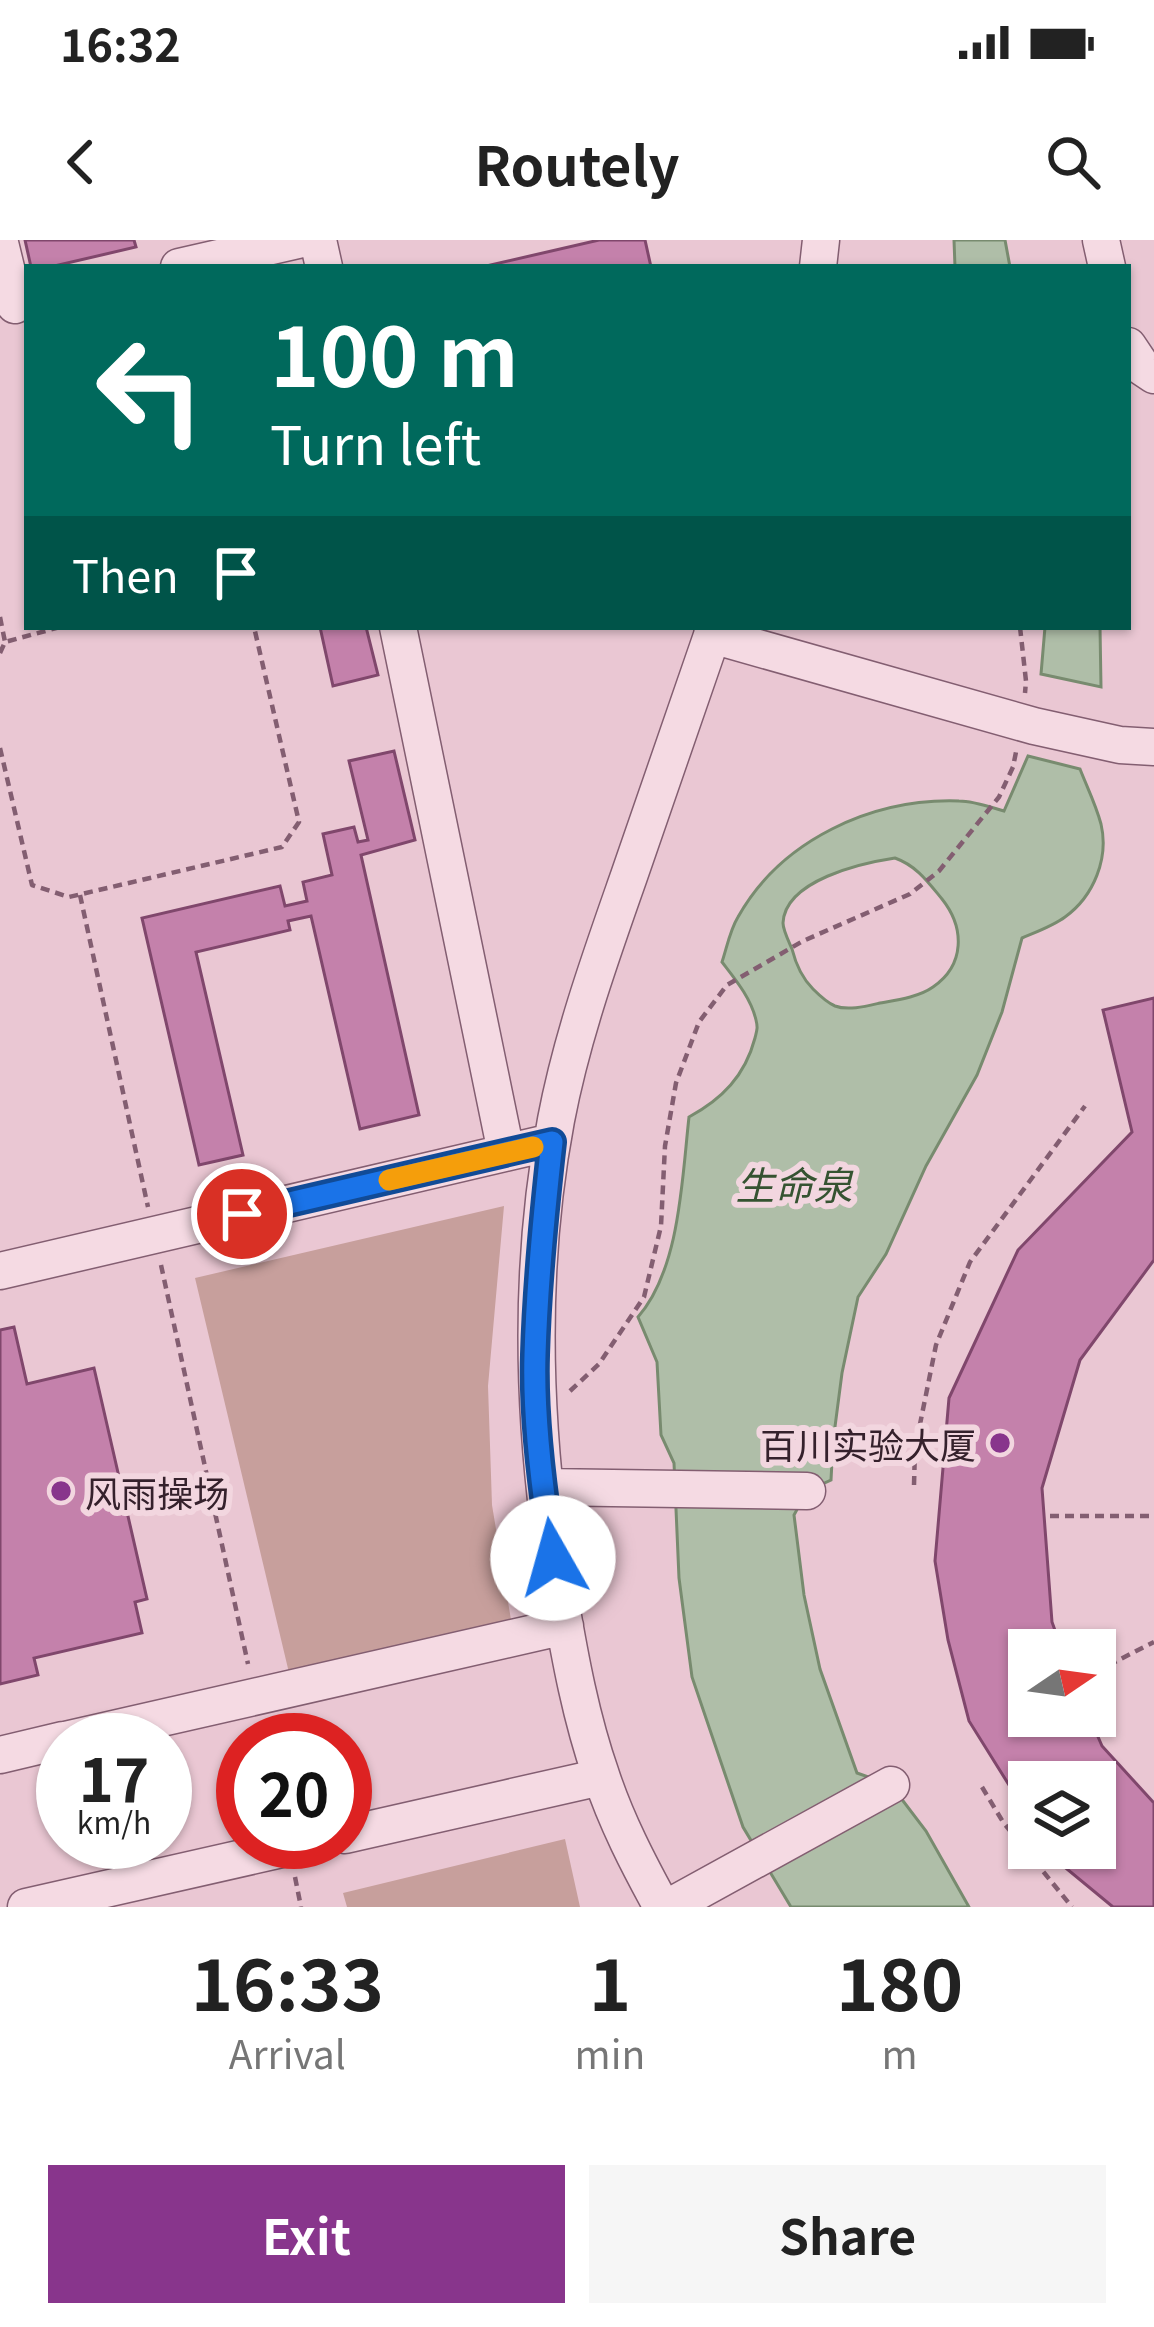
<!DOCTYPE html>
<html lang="en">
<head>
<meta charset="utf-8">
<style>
	body { margin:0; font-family:Georgia,"Noto Sans SC",serif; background:#f6f6f6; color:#222; height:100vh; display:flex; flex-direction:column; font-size:45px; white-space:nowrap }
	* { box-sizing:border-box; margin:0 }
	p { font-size:39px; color:#767676 }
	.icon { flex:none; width:66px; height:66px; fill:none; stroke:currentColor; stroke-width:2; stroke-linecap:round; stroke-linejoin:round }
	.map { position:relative; height:1667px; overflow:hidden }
	.side { display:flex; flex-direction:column; background:#fff; flex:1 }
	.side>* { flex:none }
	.guide { position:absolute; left:24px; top:24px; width:1107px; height:366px; border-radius:0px; box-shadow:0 3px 9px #0004; background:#00695c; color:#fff; overflow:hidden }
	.needle { width:78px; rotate:77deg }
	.buttons { position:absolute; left:1008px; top:1389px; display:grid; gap:24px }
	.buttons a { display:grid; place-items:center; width:108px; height:108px; border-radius:0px; background:#fff; box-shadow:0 3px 9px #0004; font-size:60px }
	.speed { position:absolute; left:36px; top:1473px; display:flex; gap:24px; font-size:60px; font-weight:700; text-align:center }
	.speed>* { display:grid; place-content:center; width:156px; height:156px; border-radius:50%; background:#fff; box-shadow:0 3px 9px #0004; line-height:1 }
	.speed small { font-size:30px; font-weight:400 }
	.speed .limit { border:18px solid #d22; background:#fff; color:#111 }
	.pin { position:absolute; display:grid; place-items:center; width:102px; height:102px; color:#fff; margin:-51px; border:6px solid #fff; border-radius:50%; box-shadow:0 3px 12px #0007 }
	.me { position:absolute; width:132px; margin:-66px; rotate:353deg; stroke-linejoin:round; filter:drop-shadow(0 0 9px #0008) }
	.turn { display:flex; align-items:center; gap:42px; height:252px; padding:0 48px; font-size:54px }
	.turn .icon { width:156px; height:156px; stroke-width:2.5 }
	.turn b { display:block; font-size:84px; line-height:102px }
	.then { display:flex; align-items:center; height:114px; padding:0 48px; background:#0003; gap:24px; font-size:45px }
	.eta { display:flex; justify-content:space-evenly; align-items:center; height:204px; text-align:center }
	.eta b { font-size:72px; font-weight:700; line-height:84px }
	.primary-button { display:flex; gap:24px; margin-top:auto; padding:24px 48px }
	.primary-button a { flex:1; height:138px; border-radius:0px; background:#88358c; color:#fff; font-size:48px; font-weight:700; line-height:138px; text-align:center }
	.primary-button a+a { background:#f6f6f6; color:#222 }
	.status { display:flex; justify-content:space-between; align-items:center; height:84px; padding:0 60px; background:#fff; direction:ltr }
	.status svg { height:33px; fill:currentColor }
	header { display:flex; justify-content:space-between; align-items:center; height:156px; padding:0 48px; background:#fff; font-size:54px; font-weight:700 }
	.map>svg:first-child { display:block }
</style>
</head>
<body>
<div class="status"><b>16:32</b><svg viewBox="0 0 49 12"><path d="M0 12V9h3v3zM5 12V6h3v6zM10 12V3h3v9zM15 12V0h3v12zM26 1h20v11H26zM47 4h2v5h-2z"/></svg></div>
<header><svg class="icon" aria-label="back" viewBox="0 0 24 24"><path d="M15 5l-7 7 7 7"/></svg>Routely<svg class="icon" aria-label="search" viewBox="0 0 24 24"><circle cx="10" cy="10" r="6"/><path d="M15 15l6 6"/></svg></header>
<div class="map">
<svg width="1154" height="1667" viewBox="0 0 1154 1667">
	<rect width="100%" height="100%" fill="#eac7d3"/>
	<!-- green -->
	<path fill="#c79f9c" d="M 504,966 L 488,1146 L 492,1265 L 512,1386 L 290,1437 L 195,1038 Z
		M 565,1599 L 580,1667 L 347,1667 L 343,1653 Z"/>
	<!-- water -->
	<path fill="#afbea8" stroke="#788b6f" stroke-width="3" fill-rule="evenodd" d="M 954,0 L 1005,0 L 1010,27 L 955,27 Z
		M 1045,387 L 1100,387 L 1101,447 L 1041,434 Z
		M 1028,516 L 1080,529 C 1087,547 1096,565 1101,584 C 1109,618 1094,656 1065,677 C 1053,686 1036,692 1022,698 L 1002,772 L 977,835 L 926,926 L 886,1014 L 858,1057 L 842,1133 L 833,1202 L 831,1240 L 807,1251 L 794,1275 L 804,1355 L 820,1429 L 857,1533 L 891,1545 L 926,1591 L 969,1667 L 791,1667 L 743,1587 L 692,1437 L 679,1338 L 674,1223 L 661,1195 L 657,1122 L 638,1077 C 680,1029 682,939 689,877 C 722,859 745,836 755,798 C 757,790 758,788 756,780 C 751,758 735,739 722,722 C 727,707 730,690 738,677 C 781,600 872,558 959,561 C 974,561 990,567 1004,571 ZM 895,618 C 917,626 928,642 942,659 C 965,688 965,725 933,747 C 919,757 897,760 880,763 C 867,766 848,771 835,766 C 828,763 819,755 813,749 C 802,738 796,725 792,709 C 789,702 783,690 783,683 C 785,640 862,623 895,618 Z"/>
	<!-- building -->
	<path fill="#c481ab" stroke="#80476c" stroke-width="3" d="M 25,0 L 134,0 L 136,7 L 50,27 L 31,27 Z
		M 599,0 L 645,0 L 651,27 L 482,27 Z
		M 320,387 L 366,387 L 378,435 L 333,446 Z
		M 394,511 L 415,600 L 361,615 L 419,875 L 360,889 L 311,676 L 288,681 L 290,690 L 196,712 L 243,915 L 199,925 L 142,678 L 280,646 L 285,666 L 307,661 L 303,642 L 332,635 L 323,594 L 354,587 L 358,602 L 368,600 L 349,521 Z
		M 1154,758 L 1154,1020 L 1080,1120 L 1042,1248 L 1052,1382 L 1062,1410 L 1029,1410 L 1029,1476 L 1089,1476 L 1102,1506 L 1154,1563 L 1154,1667 L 1113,1667 L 1056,1620 L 1048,1608 L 1095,1608 L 1095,1542 L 1029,1542 L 1029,1577 L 969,1481 L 948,1400 L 935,1321 L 949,1158 L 1018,1010 L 1132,892 L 1103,770 Z
		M 14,1087 L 27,1144 L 94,1128 L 147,1359 L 135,1362 L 142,1393 L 34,1418 L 38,1435 L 0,1444 L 0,1090 Z"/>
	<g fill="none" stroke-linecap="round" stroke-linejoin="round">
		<defs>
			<path id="minor" d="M 318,0 L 324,27
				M 1101,0 L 1107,27
				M 0,3 L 15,65
				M 179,27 L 298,0
				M 818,27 L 821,0
				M 1128,106 L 1142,127 L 1154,135
				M 398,387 L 506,912
				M 712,395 L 1034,486 L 1120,505 L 1154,507
				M 0,1031 L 552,902
				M 545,1247 L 807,1251
				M 65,1500 L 565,1386
				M 0,1515 L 63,1500
				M 345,1595 L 601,1537
				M 26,1667 L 313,1602
				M 662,1667 C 639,1625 616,1581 601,1535 C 581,1478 570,1418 560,1359 C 533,1200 526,1038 556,880 C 572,796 601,716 629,636 C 657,553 686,470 715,387
				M 669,1667 L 891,1545"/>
		</defs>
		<!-- minor casing -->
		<use href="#minor" stroke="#835e71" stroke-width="39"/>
		<!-- path -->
		<path stroke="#835e71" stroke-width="4.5" stroke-dasharray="9 6" stroke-linecap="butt" d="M 0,377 L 5,402
			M 1020,387 L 1026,441 L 1025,453
			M 0,413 L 5,402 L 60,387
			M 0,508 L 32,645 L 69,657 L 282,607 L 299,582 L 254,387
			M 80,655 L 148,967
			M 161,1025 L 248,1424
			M 570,1151 L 599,1124 L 644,1057 L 661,986 L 665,906 L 676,843 L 699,782 L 727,745 L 803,701 L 910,654 L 939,631 L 999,557 L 1013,527 L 1016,512
			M 914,1245 L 915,1209 L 936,1105 L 970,1022 L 1085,866
			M 1050,1276 L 1154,1276
			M 1095,1432 L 1154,1402
			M 982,1547 L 1003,1582 L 1072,1667
			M 295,1637 L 301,1667"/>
		<!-- minor -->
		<use href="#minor" stroke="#f5dae3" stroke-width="36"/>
	</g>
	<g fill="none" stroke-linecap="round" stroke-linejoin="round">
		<defs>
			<path id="route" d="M 242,974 L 552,902 C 544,973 537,1044 535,1115 C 533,1178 543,1256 553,1318"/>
		</defs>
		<!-- route casing -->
		<use href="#route" stroke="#114b97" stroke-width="30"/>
		<!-- route -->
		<use href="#route" stroke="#1a73e8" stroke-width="21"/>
		<!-- slow -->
		<path stroke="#f59e0b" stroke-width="21" d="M 389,940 L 533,907"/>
	</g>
	<!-- markers -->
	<g fill="#88358c" stroke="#f2d6df" stroke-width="4.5">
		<circle cx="1000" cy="1203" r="12"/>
		<circle cx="61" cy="1251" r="12"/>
	</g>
	<g text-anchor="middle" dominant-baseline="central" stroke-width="12" stroke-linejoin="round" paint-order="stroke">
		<!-- poi labels -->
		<g font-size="36" fill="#35212c" stroke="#f2d6df" text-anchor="end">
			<text x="976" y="1203">百川实验大厦</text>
			<text x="85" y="1251" text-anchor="start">风雨操场</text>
		</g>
		<!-- water labels -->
		<g font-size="39" font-style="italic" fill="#355331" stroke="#f2d6df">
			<text x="794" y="943">生命泉</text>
		</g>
	</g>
</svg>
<div class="buttons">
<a><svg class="needle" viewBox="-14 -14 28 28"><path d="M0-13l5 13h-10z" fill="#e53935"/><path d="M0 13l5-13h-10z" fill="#767676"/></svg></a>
<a><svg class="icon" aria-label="layers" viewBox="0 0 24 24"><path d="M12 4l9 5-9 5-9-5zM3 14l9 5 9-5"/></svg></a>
</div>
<div class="speed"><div>17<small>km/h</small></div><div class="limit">20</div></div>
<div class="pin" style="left:242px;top:974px;background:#d93025"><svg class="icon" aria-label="arrive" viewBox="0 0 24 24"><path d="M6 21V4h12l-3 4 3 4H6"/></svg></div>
<svg class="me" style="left:553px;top:1318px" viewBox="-20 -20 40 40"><circle r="19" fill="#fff"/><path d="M0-13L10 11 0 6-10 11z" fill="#1a73e8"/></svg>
<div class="guide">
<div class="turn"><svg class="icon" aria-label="left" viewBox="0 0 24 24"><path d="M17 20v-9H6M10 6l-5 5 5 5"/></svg><div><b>100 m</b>Turn left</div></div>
<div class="then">Then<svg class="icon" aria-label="arrive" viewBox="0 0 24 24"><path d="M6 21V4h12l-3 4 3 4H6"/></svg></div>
</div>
</div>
<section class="side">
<div class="eta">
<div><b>16:33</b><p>Arrival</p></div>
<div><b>1</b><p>min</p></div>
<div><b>180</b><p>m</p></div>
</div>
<div class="primary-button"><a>Exit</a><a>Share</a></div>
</section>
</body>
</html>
